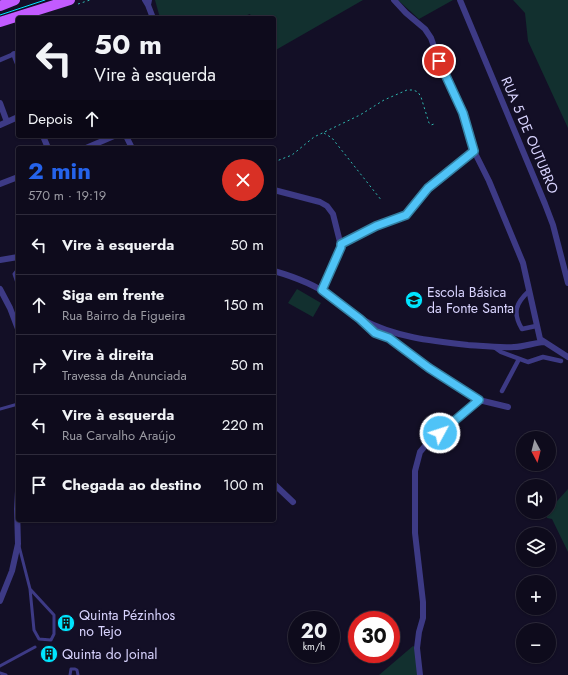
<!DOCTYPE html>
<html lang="pt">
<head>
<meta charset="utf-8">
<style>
	body { margin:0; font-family:Jost,sans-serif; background:#171425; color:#f1f3f6; height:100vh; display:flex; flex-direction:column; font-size:15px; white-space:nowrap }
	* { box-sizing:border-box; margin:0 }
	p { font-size:13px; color:#9b9ba3 }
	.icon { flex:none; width:22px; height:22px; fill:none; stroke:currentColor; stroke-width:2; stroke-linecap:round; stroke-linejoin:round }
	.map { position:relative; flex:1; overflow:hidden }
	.drawer { position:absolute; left:16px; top:146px; width:260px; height:376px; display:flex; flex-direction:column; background:#0e0b1c; border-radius:4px; box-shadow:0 1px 3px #0004,0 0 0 1px #2e2b3b }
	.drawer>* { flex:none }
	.banner { position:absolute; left:16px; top:16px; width:260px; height:122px; border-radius:4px; box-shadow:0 1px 3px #0004,0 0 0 1px #2e2b3b; background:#0e0b1c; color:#f1f3f6; overflow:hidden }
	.needle { width:26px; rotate:173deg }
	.fabs { position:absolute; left:516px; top:431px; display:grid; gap:8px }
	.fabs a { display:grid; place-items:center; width:40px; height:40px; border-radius:50%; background:#0e0b1c; box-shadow:0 1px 3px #0004,0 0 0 1px #2e2b3b; font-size:20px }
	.speed { position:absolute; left:288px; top:611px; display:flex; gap:8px; font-size:20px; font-weight:700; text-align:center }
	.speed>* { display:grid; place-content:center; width:52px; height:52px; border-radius:50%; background:#0e0b1c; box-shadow:0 1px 3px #0004,0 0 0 1px #2e2b3b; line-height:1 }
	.speed small { font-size:10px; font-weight:400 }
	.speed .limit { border:6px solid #d22; background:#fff; color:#111 }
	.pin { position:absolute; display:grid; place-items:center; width:34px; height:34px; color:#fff; margin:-17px; border:2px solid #fff; border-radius:50%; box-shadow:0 1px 4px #0007 }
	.me { position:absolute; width:44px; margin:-22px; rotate:50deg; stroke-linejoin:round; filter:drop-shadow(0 0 3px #0008) }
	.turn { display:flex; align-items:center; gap:14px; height:84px; padding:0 12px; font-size:18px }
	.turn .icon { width:52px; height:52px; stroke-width:2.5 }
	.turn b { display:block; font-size:28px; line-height:34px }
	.then { display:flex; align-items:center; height:38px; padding:0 12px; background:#0003; gap:8px; font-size:15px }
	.round { display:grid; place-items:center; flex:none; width:42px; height:42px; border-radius:21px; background:#171425 }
	.head { display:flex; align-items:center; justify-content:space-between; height:68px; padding:0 12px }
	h1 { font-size:24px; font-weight:700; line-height:30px; color:#2563eb }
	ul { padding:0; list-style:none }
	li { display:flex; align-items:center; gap:12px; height:60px; padding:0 12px; border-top:1px solid #2e2b3b }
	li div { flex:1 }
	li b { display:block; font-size:15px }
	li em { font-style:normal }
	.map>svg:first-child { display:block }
</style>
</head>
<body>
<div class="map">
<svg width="568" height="675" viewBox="0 0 568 675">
	<rect width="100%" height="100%" fill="#130f26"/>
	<!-- green -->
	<path fill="#12302f" d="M 155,0 L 363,0 L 274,51 L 274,18 L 252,18 L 250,14 L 239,18 L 160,18 Z
		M 398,0 L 453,0 L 419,19 Z
		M 513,0 L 568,0 L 568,128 L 528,41 L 525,13 Z
		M 297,289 L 321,303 L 313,317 L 288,303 Z
		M 568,489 L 568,552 L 552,519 L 547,518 L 545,514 L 549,512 L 549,510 Z
		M 413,646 L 417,648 L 420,675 L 379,675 Z"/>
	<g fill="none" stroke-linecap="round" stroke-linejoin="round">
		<!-- path -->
		<path stroke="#2fb8b0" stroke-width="1" stroke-dasharray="2 3" stroke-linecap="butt" d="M 78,4 L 90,0
			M 324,133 L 332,138 L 382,201
			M 274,162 L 292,155 L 314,137 L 360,115 L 384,100 L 407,90 L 413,90 L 418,92 L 421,97 L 429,123 L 431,125 L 434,124"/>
		<!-- service -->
		<path stroke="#3d3a85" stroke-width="3" d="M 18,269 L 14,274 L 18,286
			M 0,409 L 18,404
			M 19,546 L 30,589 L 34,630 L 39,639 L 51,640 L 54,634 L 54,615 L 30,589
			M 0,666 L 35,647
			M 0,673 L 6,675
			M 70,675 L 71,669 L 75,669 L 77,670 L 78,675"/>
		<!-- pedestrian -->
		<path stroke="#3d3a85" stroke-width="4.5" d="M 0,60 L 14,54
			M 529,291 C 516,303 512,312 522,329 L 536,326
			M 494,347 L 501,352 L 528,362 L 543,357 L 561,361
			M 502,391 L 519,359"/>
		<!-- minor -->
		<path stroke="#3d3a85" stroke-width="6" d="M 145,0 L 148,5 L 149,0
			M 394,0 L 406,13 L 425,29 L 431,38 L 446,80 L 457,98 L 463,113 L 474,151 L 489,181 L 523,263 L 540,339 L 568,357
			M 460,0 L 545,204 L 553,225 L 568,283
			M 148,5 L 153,18
			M 14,54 L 18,64
			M 0,103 L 7,122
			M 0,125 L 18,117
			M 43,136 L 48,148
			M 126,136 L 132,148
			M 86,148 L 114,136
			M 0,184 L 18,177
			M 274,190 L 320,202 L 327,206 L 333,214 L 341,246 L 322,290
			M 341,244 L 376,226 L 406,215 L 428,189 L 474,151
			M 0,260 L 18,257
			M 274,271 C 295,277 314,284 332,297 C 342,304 350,313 361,319 C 394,337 431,341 468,345 C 483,346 498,348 514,347 C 524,347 533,343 544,342
			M 0,289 L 10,308 L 18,329
			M 366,324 L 375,333 L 389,338 L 429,368 L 479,400 L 508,407
			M 274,484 L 293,502
			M 0,601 L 12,571 L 18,544 L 17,509 L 18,491
			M 420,675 L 417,648 L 419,632 L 423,618 L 423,602 L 415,533 L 415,471 L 420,452 L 425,446 L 479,400"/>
		<!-- primary -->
		<path stroke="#c25bff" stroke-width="10" d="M 0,6 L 15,0
			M 0,22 L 70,0"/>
		<!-- tram -->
		<path stroke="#00e5ff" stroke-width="1" d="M 0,15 L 45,0"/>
	</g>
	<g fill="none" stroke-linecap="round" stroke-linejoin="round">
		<defs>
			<path id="route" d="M 439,61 L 463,113 L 474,151 L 428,188 L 406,215 L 376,226 L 341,244 L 341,247 L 322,290 L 360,319 L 375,333 L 389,338 L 429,368 L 479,400 L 440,433"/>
		</defs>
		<!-- route casing -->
		<use href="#route" stroke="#337fa1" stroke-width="10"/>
		<!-- route -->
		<use href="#route" stroke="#4fc3f7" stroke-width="7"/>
	</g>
	<!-- icons -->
	<defs>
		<symbol id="school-disc" viewBox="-11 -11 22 22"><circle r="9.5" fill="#00e5ff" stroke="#130f26"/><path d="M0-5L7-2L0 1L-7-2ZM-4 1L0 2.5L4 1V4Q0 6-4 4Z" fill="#111"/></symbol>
		<symbol id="building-disc" viewBox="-11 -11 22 22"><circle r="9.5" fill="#00e5ff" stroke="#130f26"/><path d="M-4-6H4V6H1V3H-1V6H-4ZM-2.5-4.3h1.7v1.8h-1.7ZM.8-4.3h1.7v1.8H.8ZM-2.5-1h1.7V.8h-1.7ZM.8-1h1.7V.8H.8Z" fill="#111"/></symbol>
	</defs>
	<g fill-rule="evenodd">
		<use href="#school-disc" x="404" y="290" width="20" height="20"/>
		<use href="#building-disc" x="56" y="613" width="20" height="20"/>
		<use href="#building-disc" x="39" y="644" width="20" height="20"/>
	</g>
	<g text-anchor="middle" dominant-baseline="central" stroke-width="4" stroke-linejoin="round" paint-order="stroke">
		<!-- street labels -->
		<g font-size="14" fill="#d9d4ff" stroke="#130f26">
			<text transform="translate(530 135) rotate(67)">RUA 5 DE OUTUBRO</text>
		</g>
		<!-- poi labels -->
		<g font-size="14" fill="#d9d4ff" stroke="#130f26" text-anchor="start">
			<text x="427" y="292">Escola Básica<tspan x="427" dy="16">da Fonte Santa</tspan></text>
			<text x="79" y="615">Quinta Pézinhos<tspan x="79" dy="16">no Tejo</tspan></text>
			<text x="62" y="654">Quinta do Joinal</text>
		</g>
	</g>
</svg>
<div class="fabs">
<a><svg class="needle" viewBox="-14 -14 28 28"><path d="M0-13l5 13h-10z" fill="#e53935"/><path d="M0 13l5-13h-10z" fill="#9b9ba3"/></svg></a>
<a><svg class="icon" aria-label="sound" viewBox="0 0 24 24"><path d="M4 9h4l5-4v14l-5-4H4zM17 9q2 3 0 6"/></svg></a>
<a><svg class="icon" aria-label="layers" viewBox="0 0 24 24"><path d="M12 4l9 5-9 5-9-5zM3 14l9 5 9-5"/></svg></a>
<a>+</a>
<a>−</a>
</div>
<div class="speed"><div>20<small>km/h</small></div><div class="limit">30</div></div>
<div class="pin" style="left:439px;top:61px;background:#d93025"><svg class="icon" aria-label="arrive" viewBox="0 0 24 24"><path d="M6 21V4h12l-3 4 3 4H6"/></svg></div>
<svg class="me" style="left:440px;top:433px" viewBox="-20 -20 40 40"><circle r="17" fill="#4fc3f7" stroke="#fff" stroke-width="3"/><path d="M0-11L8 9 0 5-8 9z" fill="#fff"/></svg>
<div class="banner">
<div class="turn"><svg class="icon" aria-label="left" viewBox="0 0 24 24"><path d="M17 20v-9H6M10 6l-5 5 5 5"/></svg><div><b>50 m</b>Vire à esquerda</div></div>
<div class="then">Depois<svg class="icon" aria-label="ahead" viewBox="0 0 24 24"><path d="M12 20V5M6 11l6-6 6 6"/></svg></div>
</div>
<section class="drawer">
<div class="head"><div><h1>2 min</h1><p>570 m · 19:19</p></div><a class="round" style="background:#d93025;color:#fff"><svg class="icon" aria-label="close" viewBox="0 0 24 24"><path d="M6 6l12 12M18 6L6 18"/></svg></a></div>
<ul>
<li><svg class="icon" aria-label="left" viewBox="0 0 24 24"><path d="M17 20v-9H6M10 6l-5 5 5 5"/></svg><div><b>Vire à esquerda</b></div><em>50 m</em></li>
<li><svg class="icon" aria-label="ahead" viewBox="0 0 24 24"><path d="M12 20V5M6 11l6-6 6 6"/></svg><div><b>Siga em frente</b><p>Rua Bairro da Figueira</p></div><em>150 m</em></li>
<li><svg class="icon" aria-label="right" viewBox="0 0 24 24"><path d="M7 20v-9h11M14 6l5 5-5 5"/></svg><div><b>Vire à direita</b><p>Travessa da Anunciada</p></div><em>50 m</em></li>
<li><svg class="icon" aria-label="left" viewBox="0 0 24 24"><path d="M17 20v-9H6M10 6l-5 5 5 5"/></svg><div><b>Vire à esquerda</b><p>Rua Carvalho Araújo</p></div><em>220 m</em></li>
<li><svg class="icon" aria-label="arrive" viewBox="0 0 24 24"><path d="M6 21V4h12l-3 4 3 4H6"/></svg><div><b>Chegada ao destino</b></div><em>100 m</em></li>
</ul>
</section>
</div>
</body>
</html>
